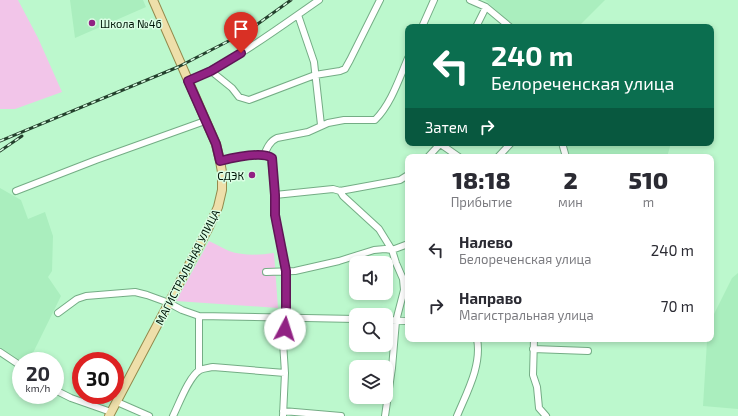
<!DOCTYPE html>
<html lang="ru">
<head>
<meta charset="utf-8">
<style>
	body { margin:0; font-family:"Exo 2",sans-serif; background:#f2f2f3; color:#2b2b33; height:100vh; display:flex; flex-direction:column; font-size:15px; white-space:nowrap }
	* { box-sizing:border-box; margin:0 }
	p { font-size:13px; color:#7c7c81 }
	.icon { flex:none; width:22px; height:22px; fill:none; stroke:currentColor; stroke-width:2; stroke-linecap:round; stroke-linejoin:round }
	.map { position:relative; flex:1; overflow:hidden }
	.drawer { position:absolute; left:405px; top:154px; width:309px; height:188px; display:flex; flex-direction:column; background:#fff; border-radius:8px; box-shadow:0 2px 6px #0003 }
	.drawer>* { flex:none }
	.hud { position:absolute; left:405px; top:24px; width:309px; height:122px; border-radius:8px; box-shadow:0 2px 6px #0003; background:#0b6e4f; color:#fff; overflow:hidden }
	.fabs { position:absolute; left:349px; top:256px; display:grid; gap:8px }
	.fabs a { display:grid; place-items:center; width:44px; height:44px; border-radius:8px; background:#fff; box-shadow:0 2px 6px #0003; font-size:20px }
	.speed { position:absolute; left:12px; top:352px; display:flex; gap:8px; font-size:20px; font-weight:700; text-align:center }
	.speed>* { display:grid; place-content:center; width:52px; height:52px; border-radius:50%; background:#fff; box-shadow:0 2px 6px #0003; line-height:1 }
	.speed small { font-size:10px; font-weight:400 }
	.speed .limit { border:6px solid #d22; background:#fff; color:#111 }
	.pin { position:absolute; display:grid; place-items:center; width:34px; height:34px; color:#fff; margin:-41px -17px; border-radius:50% 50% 50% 0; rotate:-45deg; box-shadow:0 0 4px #0007 }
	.pin .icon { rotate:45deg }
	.me { position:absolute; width:44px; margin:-22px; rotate:5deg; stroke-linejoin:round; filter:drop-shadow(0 0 3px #0008) }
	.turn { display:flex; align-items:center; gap:14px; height:84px; padding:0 20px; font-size:18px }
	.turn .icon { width:52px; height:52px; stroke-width:2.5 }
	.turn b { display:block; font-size:28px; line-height:34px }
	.then { display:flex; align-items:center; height:38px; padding:0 20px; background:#0003; gap:8px; font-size:15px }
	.eta { display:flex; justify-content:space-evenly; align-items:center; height:68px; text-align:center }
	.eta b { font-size:24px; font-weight:800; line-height:28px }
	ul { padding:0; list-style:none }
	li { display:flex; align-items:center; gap:12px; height:56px; padding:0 20px }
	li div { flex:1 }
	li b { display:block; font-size:15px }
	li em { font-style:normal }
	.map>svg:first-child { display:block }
</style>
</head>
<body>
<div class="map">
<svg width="738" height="416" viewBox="0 0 738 416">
	<rect width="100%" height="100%" fill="#bcf8cd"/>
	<!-- built -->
	<path fill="#aaeebe" d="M 70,0 L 143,0 L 146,7 L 75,38 Z
		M 485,0 L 605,0 L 578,27 L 515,27 Z
		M 566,143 L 671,143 L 667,157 L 569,157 Z
		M 0,188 L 21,200 L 28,219 L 45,212 L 53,236 L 52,271 L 48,277 L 61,296 L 29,361 L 21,361 L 0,347 Z
		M 738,273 L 738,409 L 703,406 L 707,341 L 708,339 L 711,339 L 711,325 L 714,314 L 732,278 Z"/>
	<!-- green -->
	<path fill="#f2c5e9" d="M 0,0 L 18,0 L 38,38 L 62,92 L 15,109 L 0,109 Z
		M 209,241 C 216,244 222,248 229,251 C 243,256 260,255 274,253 L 278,308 L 176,301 Z"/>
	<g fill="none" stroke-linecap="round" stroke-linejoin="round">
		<defs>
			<path id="minor" d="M 470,0 L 486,7 L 510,27
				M 298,15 L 314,62 L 321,125
				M 422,27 L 434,0
				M 476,27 L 486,7
				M 211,71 L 232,88 L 239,97 L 249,100 L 315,75 L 340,71 L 345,69 L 350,60 L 380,0
				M 188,81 C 235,61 277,29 319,0
				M 439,143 L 459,157
				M 562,143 L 566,157
				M 264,155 C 267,148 270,141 277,138 L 308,132 L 328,123 L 344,120 L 375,120 C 391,104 399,79 408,58
				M 428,157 L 440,144
				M 498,157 L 511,143
				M 220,161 C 232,158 262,151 271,158 L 275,195 L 275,215 L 286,271 L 287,317 L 283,342 L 285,373 L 283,416
				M 16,191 L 96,160 L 205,121
				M 340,191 L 343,196 L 379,229 L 392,250 L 396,263 L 403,279 L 404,290 L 396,321 L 392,368 L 385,416
				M 275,195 L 333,189 L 340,191 L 400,180 L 408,175
				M 266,272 L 295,271 L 339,261 L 374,250 L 385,249 L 392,250 L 408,244
				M 58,313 L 77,299 L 86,296 L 135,292 L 147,295 L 169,303 L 182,310 L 199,316 L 356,319
				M 386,320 L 408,321
				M 534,339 L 533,375 L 537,387 L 539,408 L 546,416
				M 533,349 L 588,351
				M 0,352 L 21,366
				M 199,370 L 199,316
				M 55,390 L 71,398 L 111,412
				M 117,402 L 149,416
				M 283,411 L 341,416
				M 173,416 C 179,404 189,376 200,370 C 204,368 208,368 213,367 L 285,373
				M 457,416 C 467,392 482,365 477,339"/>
			<path id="major" d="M 109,416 L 208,229 L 218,207 L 222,190 L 222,172 L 220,161 L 216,144 L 153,0"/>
		</defs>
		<!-- minor casing -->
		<use href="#minor" stroke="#74ad85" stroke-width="8"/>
		<!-- major casing -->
		<use href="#major" stroke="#948a4c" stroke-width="10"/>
		<!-- minor -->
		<use href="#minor" stroke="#fff" stroke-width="6"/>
		<!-- major -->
		<use href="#major" stroke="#eedfaa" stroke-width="8"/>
		<defs>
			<path id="rail" d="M 0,141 L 178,67 L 248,31 L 291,0
				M 0,151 L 22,136"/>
		</defs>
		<!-- rail casing -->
		<use href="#rail" stroke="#24412d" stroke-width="3"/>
		<!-- rail -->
		<use href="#rail" stroke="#dbfee4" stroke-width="1.5" stroke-dasharray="4.5" stroke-linecap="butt"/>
	</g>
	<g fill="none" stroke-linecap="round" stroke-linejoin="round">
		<defs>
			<path id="route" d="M 241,53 L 211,71 L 188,81 L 216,144 L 220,161 C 232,158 262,151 272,158 L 275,195 L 275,215 L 286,271 L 286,317 L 285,329"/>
		</defs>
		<!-- route casing -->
		<use href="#route" stroke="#5e1655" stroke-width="10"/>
		<!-- route -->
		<use href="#route" stroke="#912283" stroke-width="7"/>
	</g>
	<!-- markers -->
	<g fill="#912283" stroke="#dbfee4" stroke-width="1.5">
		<circle cx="92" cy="23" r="4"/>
		<circle cx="252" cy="175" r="4"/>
	</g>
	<g text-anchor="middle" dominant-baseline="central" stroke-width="3" stroke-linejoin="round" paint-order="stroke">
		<!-- poi labels -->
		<g font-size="11" fill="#011608" stroke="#dbfee4" text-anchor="start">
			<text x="100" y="23">Школа №46</text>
			<text x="244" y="175" text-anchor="end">СДЭК</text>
		</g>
		<!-- street labels -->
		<g font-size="11" fill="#011608" stroke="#dbfee4">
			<text transform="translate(187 267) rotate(-63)">МАГИСТРАЛЬНАЯ УЛИЦА</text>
		</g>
	</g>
</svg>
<div class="fabs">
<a><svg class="icon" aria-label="sound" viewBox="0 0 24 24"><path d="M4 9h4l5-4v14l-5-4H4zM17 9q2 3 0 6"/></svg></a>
<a><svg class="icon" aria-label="search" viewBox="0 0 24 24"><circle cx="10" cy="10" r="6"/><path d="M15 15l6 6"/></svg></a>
<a><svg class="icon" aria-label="layers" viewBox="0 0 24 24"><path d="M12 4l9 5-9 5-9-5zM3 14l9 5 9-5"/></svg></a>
</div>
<div class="speed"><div>20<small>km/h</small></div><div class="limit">30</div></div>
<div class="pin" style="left:241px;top:53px;background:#d93025"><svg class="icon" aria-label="arrive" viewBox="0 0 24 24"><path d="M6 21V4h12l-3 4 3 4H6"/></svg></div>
<svg class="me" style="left:285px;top:329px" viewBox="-20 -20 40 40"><circle r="19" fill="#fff"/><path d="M0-13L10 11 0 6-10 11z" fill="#912283"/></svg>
<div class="hud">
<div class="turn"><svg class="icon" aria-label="left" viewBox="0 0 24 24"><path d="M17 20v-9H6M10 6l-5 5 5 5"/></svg><div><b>240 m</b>Белореченская улица</div></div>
<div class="then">Затем<svg class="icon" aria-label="right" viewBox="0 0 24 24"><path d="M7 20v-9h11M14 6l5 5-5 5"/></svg></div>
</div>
<section class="drawer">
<div class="eta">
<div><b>18:18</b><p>Прибытие</p></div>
<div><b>2</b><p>мин</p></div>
<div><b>510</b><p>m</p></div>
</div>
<ul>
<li><svg class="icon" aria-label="left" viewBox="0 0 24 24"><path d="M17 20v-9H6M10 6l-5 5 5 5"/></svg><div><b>Налево</b><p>Белореченская улица</p></div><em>240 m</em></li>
<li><svg class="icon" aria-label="right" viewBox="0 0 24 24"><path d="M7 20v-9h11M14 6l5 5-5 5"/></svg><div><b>Направо</b><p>Магистральная улица</p></div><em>70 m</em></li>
</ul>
</section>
</div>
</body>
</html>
